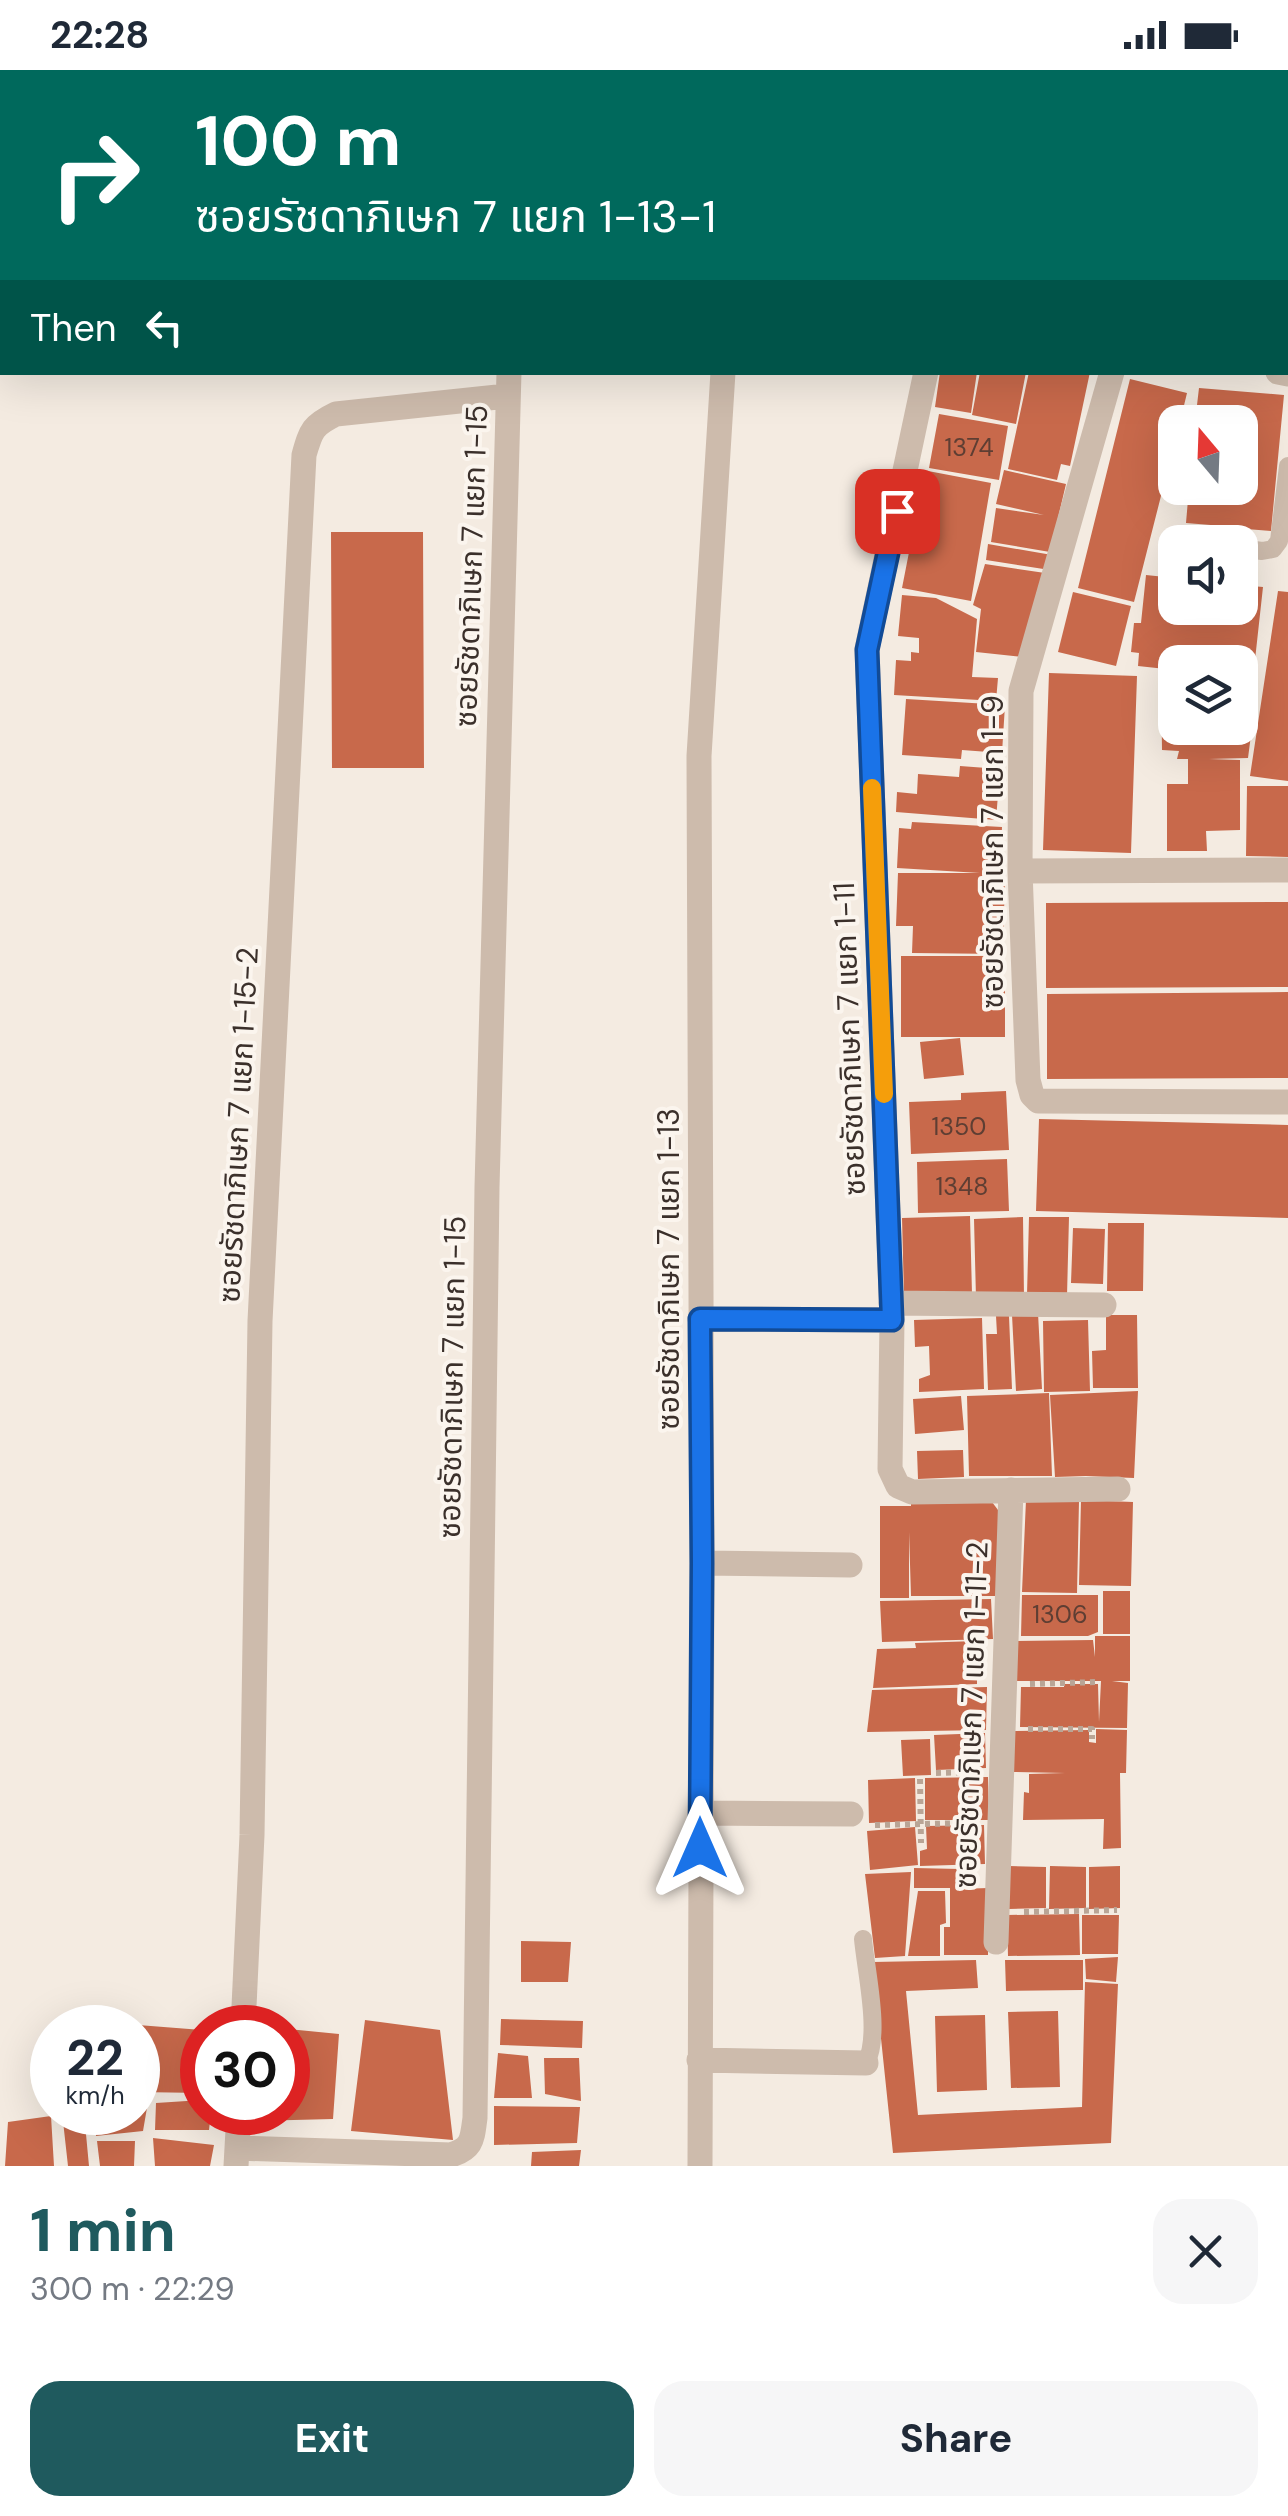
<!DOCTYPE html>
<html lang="en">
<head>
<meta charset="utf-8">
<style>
	body { margin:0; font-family:"DM Sans","Noto Sans Thai",sans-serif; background:#f6f6f7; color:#1f2937; height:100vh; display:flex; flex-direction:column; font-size:38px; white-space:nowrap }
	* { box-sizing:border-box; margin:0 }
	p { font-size:32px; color:#747a83 }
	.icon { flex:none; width:55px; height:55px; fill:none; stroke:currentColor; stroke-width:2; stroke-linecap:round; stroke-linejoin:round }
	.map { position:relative; height:2096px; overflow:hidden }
	.sheet { display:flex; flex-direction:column; background:#fff; flex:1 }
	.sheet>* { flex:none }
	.top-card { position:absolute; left:0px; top:0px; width:1290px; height:305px; box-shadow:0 10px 40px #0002; background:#00695c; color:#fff; overflow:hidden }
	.needle { width:65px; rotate:341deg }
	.tools { position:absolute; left:1158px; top:335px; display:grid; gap:20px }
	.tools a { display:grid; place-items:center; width:100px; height:100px; border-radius:20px; background:#fff; box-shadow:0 10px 40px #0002; font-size:50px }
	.speed { position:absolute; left:30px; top:1935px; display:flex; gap:20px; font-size:50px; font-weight:700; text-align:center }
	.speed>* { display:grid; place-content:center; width:130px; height:130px; border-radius:50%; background:#fff; box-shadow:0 10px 40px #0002; line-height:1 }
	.speed small { font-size:25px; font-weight:400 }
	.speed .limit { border:15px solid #d22; background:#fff; color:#111 }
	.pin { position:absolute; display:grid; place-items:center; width:85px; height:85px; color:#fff; margin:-42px; border-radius:20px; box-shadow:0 5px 15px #0006 }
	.me { position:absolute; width:110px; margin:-55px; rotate:0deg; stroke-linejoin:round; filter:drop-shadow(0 0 8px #0008) }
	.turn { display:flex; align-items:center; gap:35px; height:210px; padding:0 30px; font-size:45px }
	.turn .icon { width:130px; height:130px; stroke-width:2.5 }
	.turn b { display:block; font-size:70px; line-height:85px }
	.then { display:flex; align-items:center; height:95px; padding:0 30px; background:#0003; gap:20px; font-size:38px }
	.round { display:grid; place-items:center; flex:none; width:105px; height:105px; border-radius:30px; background:#f6f6f7 }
	.overview { display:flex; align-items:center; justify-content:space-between; height:170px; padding:0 30px }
	h1 { font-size:60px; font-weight:700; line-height:75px; color:#1f5a5e }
	.cta { display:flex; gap:20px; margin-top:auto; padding:20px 30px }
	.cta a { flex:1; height:115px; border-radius:30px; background:#1f5a5e; color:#fff; font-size:40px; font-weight:700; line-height:115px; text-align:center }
	.cta a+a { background:#f6f6f7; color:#1f2937 }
	.status { display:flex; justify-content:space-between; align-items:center; height:70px; padding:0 50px; background:#fff; direction:ltr }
	.status svg { height:28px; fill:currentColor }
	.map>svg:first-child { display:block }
</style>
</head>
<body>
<div class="status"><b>22:28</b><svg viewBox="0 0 49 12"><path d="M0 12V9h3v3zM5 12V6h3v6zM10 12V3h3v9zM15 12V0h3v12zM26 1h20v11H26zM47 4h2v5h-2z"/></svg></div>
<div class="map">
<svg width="1288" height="2096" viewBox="0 0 1288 2096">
	<rect width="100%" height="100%" fill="#f4ebe1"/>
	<!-- building -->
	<path fill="#c8694b" d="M 940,302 L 977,302 L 971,343 L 935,337 Z
		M 980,302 L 1026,302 L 1016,354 L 972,345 Z
		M 1029,302 L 1090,302 L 1070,396 L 1061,394 L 1057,410 L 1008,399 Z
		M 1130,309 L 1187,323 L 1180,352 L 1175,352 L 1175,371 L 1134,532 L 1078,518 Z
		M 1199,318 L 1284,325 L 1271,461 L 1234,458 L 1233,465 L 1223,464 L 1223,456 L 1186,453 L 1189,418 L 1240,418 L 1240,352 L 1195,352 Z
		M 939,344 L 1008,356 L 999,410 L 929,398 Z
		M 1004,400 L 1066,414 L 1050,482 L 991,472 L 996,438 L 1044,445 L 996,434 Z
		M 928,401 L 991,413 L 971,531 L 902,518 L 912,467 L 916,468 Z
		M 331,462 L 423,462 L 424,698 L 332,698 Z
		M 988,474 L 1052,485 L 1050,500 L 986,490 Z
		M 985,494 L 1045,503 L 1023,587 L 976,582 L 981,539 L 973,535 Z
		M 1146,505 L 1175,508 L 1175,538 L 1240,538 L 1240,515 L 1263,517 L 1253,608 L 1240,607 L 1240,592 L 1175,592 L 1175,600 L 1138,596 L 1139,583 L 1131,582 L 1134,553 L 1141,553 Z
		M 1278,521 L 1288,522 L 1288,711 L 1250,706 Z
		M 1073,522 L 1131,536 L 1116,596 L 1058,582 Z
		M 902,525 L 936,528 L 977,549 L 972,607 L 998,608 L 996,631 L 894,625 L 896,590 L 911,591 L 911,582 L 919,583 L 919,568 L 898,566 Z
		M 1049,603 L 1137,606 L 1131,783 L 1043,780 Z
		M 1161,605 L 1175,606 L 1175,658 L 1240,658 L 1240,610 L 1258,611 L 1248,688 L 1209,689 L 1240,690 L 1240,760 L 1206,761 L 1207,781 L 1167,781 L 1167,714 L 1188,714 L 1188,689 L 1177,689 L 1179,681 L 1162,680 Z
		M 906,629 L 1005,635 L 1002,683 L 962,680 L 961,689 L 902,685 Z
		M 960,696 L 1000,699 L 996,750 L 896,742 L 897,722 L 917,724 L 918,704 L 959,707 Z
		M 1247,716 L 1288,716 L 1288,787 L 1246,786 Z
		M 912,752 L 1002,757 L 1000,804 L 1005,804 L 1003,884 L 912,883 L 913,856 L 896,856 L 898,803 L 980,803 L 897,798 L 899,758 L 911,759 Z
		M 1288,832 L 1288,917 L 1046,918 L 1046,833 Z
		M 901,886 L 1001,886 L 1001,910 L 1005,911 L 1005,967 L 901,967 Z
		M 1288,922 L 1288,1008 L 1047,1009 L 1047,924 Z
		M 960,968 L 964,1005 L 924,1009 L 920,972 Z
		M 1006,1021 L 1009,1080 L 911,1084 L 909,1032 L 961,1030 L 961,1023 Z
		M 1039,1049 L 1288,1055 L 1288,1148 L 1036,1141 Z
		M 1007,1089 L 1009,1141 L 918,1143 L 917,1092 Z
		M 970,1146 L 972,1224 L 904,1226 L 902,1148 Z
		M 1023,1147 L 1024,1227 L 976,1228 L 974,1149 Z
		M 1029,1147 L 1069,1147 L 1067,1226 L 1027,1225 Z
		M 1108,1153 L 1144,1153 L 1143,1221 L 1107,1221 Z
		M 1073,1158 L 1105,1159 L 1103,1214 L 1071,1213 Z
		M 1038,1243 L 1042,1319 L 1016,1321 L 1012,1245 Z
		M 1106,1245 L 1137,1245 L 1138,1318 L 1093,1318 L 1092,1281 L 1106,1280 Z
		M 996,1246 L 1009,1246 L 1012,1319 L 988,1320 L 986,1264 L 997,1264 Z
		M 982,1248 L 984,1319 L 919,1322 L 919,1309 L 930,1305 L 929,1276 L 915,1277 L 914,1250 Z
		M 1088,1250 L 1090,1321 L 1044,1322 L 1043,1251 Z
		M 1138,1321 L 1134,1408 L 1086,1406 L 1055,1407 L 1050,1325 Z
		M 1049,1323 L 1052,1406 L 969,1406 L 967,1326 Z
		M 961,1326 L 964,1360 L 915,1364 L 913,1329 Z
		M 963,1380 L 964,1407 L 918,1409 L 917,1381 Z
		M 1026,1430 L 1079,1431 L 1077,1523 L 1022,1522 Z
		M 1081,1430 L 1133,1432 L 1131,1516 L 1079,1515 Z
		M 911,1431 L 992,1432 L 998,1440 L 999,1526 L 911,1526 L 909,1462 L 909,1528 L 880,1528 L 880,1436 L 911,1436 Z
		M 1103,1521 L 1130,1521 L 1130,1564 L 1103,1564 Z
		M 1022,1525 L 1098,1525 L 1098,1562 L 1088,1566 L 1021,1566 Z
		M 991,1529 L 993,1569 L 882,1572 L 880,1531 Z
		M 1095,1566 L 1130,1566 L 1130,1611 L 1112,1611 L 1128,1613 L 1127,1658 L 1020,1657 L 1021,1617 L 1064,1617 L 1064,1614 L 1098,1614 L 1099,1652 L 1101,1611 L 1017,1611 L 1016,1571 L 1093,1570 L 1095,1587 Z
		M 977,1571 L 977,1614 L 873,1618 L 877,1579 L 916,1578 L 915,1573 Z
		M 987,1617 L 986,1660 L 867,1662 L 872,1620 Z
		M 1096,1659 L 1127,1660 L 1126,1703 L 1120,1703 L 1121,1778 L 1103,1779 L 1104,1749 L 1023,1750 L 1024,1722 L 1029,1723 L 1029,1704 L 1065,1703 L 1013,1702 L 1014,1661 L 1089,1660 L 1089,1672 L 1096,1673 Z
		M 985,1663 L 986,1698 L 936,1700 L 934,1665 Z
		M 930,1669 L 931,1705 L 903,1706 L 901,1670 Z
		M 988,1707 L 989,1750 L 925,1750 L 925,1708 Z
		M 915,1708 L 916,1751 L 869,1753 L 868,1710 Z
		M 984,1755 L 985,1794 L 920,1796 L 920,1781 L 927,1779 L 926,1756 Z
		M 915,1757 L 918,1795 L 870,1800 L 867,1761 Z
		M 1009,1796 L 1046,1797 L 1046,1838 L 1009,1839 Z
		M 1050,1796 L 1086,1797 L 1086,1838 L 1049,1839 Z
		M 1120,1796 L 1120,1838 L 1089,1839 L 1089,1797 Z
		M 914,1798 L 960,1799 L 959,1819 L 988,1818 L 988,1885 L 944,1885 L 944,1857 L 950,1857 L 950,1818 L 914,1818 Z
		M 911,1802 L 905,1886 L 875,1888 L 865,1804 Z
		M 918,1821 L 945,1821 L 946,1853 L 940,1855 L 940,1886 L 908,1886 Z
		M 1079,1844 L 1080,1885 L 1008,1886 L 1007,1845 Z
		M 1082,1845 L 1119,1845 L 1118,1884 L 1082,1884 Z
		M 521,1871 L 571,1872 L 568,1912 L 521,1912 Z
		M 1118,1887 L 1116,1912 L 1086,1909 L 1085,1889 Z
		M 976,1890 L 978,1918 L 906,1921 L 918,2045 L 1082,2037 L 1085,1912 L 1118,1914 L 1111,2073 L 893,2083 L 873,1892 Z
		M 1005,1890 L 1083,1890 L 1083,1920 L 1006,1921 Z
		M 1058,1941 L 1060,2017 L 1011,2018 L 1008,1942 Z
		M 985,1945 L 987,2020 L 937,2022 L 935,1946 Z
		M 501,1949 L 583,1951 L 582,1978 L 500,1975 Z
		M 365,1950 L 440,1960 L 453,2070 L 351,2061 Z
		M 138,1955 L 202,1960 L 202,2023 L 138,2022 Z
		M 288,1959 L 339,1964 L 333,2049 L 252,2051 L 253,2042 L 288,2042 Z
		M 498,1983 L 528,1986 L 532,2028 L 494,2028 Z
		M 544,1988 L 579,1988 L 581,2031 L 545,2024 Z
		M 202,2030 L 202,2042 L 211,2042 L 209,2060 L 155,2060 L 156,2033 Z
		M 138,2032 L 148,2032 L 143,2061 L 96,2066 L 95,2042 L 138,2042 Z
		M 494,2036 L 580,2037 L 577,2073 L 494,2075 Z
		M 62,2042 L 84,2043 L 89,2096 L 68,2096 Z
		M 51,2046 L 54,2096 L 5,2096 L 8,2052 Z
		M 153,2068 L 214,2075 L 210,2096 L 155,2096 Z
		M 97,2071 L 135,2071 L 134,2096 L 100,2096 Z
		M 581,2080 L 579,2096 L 531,2096 L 532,2082 Z"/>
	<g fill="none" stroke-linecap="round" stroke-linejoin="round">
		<!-- path -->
		<path stroke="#b9a596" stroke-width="6" stroke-dasharray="5 5" stroke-linecap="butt" d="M 1030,1614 L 1098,1612
			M 1028,1659 L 1092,1659 L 1092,1669
			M 936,1703 L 975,1702
			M 920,1709 L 921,1773
			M 875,1755 L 972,1753
			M 1024,1842 L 1117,1840"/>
		<!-- service -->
		<path stroke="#cdbbac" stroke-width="18" d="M 1174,470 L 1193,472
			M 1240,478 L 1262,481 L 1273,479 L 1279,471 L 1288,396
			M 863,1869 C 866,1902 881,1965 866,1993"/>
		<!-- minor -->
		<path stroke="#cdbbac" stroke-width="25" d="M 32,2 L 32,0
			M 246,2 L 246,0
			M 489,2 L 489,0
			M 677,2 L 677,0
			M 852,2 L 852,0
			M 1057,2 L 1057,0
			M 1223,2 L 1223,0
			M 0,28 L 2,28
			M 0,189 L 2,189
			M 926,302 L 867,579 L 892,1250 L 890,1399 L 898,1416 L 912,1422 L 1118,1419
			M 1112,302 L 1021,621 L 1020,801 L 1028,1010 L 1032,1025 L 1038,1031 L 1288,1032
			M 1278,302 L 1288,304
			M 1020,801 L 1288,800
			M 891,1233 L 1104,1235
			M 700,1249 L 892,1250
			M 702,1493 L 850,1495
			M 700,1743 L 851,1744
			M 996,1872 L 1011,1420
			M 243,1958 L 252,1765 L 260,1251 L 304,385 C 311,360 313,355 336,344 L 507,326
			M 699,1990 L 866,1993
			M 237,2078 L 451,2085 C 473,2078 472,2069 475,2048 L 487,1117 L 509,302
			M 236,2096 L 239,2042
			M 700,2096 L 702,1493 L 699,686 L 723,302"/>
	</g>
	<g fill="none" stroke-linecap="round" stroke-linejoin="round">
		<defs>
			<path id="route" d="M 700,1778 L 702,1493 L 700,1249 L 892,1250 L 867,580 L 897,441"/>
		</defs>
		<!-- route casing -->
		<use href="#route" stroke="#114b97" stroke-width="25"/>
		<!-- route -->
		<use href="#route" stroke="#1a73e8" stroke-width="18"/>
		<!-- slow -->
		<path stroke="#f59e0b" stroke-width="18" d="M 872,718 L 884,1024"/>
	</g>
	<g text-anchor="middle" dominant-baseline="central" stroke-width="8" stroke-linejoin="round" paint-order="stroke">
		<!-- number labels -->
		<g font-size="25" fill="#5e3e33">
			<text x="969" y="377">1374</text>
			<text x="959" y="1056">1350</text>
			<text x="962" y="1116">1348</text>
			<text x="1060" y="1544">1306</text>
		</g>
		<!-- street labels -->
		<g font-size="30" fill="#3b302b" stroke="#fbf5ee">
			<text transform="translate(471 496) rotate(-88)">ซอยรัชดาภิเษก 7 แยก 1-15</text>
			<text transform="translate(992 782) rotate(-90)">ซอยรัชดาภิเษก 7 แยก 1-9</text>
			<text transform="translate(849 969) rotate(-92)">ซอยรัชดาภิเษก 7 แยก 1-11</text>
			<text transform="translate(238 1055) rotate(-87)">ซอยรัชดาภิเษก 7 แยก 1-15-2</text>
			<text transform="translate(668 1199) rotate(-90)">ซอยรัชดาภิเษก 7 แยก 1-13</text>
			<text transform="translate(452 1307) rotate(-89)">ซอยรัชดาภิเษก 7 แยก 1-15</text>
			<text transform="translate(971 1645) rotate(-88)">ซอยรัชดาภิเษก 7 แยก 1-11-2</text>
		</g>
	</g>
</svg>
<div class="tools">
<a><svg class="needle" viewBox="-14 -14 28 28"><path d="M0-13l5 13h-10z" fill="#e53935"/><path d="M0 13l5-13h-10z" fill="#747a83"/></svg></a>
<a><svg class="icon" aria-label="sound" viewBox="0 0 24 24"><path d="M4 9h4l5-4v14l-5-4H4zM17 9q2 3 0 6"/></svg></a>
<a><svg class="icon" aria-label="layers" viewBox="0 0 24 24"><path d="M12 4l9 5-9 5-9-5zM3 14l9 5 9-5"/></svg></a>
</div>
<div class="speed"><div>22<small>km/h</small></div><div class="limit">30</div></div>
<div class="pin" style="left:897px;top:441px;background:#d93025"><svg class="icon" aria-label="arrive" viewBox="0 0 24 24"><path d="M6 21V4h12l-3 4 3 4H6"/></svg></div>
<svg class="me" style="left:700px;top:1778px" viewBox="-20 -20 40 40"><path d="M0-17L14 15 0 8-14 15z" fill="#1a73e8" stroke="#fff" stroke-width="4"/></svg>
<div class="top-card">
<div class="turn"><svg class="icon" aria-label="right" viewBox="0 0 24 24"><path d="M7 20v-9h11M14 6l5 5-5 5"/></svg><div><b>100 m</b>ซอยรัชดาภิเษก 7 แยก 1-13-1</div></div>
<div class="then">Then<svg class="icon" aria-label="left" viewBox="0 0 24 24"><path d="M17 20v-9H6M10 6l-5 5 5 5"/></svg></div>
</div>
</div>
<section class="sheet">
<div class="overview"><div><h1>1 min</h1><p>300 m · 22:29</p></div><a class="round"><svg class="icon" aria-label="close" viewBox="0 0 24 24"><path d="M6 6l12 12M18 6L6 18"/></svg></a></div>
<div class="cta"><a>Exit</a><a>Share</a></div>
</section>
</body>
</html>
